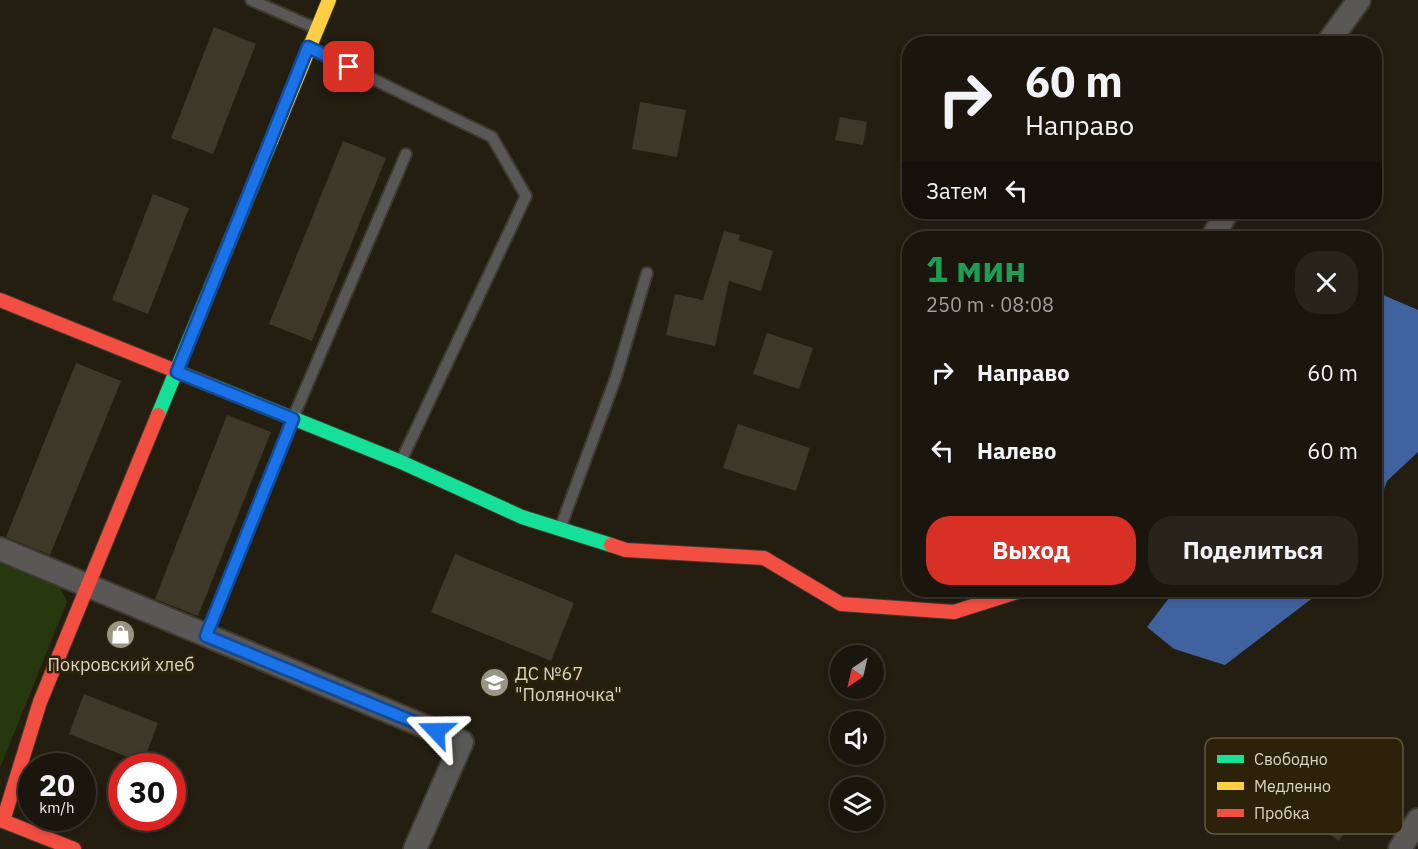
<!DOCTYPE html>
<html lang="ru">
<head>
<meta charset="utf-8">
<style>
	body { margin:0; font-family:"IBM Plex Sans",sans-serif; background:#28231b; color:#f1f3f6; height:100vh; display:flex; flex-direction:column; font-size:22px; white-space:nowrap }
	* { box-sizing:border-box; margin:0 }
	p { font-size:20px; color:#a09f9d }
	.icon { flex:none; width:33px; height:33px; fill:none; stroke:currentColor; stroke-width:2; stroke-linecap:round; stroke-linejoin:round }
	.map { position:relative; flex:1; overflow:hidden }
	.drawer { position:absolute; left:902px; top:231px; width:480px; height:366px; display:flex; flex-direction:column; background:#1b160d; border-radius:24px; box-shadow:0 3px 9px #0003,0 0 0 2px #39352e }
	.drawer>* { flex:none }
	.hud { position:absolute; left:902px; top:36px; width:480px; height:183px; border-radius:24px; box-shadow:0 3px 9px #0003,0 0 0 2px #39352e; background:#1b160d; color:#f1f3f6; overflow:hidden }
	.needle { width:39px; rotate:214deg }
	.controls { position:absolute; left:830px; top:645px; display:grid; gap:12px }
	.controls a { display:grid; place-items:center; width:54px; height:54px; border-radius:50%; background:#1b160d; box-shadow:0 3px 9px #0003,0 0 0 2px #39352e; font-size:30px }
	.speed { position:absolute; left:18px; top:753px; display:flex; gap:12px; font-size:30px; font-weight:700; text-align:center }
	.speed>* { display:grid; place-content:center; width:78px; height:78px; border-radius:50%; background:#1b160d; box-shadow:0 3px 9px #0003,0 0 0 2px #39352e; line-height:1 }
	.speed small { font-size:15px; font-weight:400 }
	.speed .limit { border:9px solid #d22; background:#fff; color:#111 }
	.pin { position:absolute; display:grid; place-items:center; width:51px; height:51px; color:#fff; margin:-26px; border-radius:12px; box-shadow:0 3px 9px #0006 }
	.me { position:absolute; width:66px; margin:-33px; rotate:293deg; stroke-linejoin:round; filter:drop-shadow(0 0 4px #0008) }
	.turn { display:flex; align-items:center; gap:21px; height:126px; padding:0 24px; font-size:27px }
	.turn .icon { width:78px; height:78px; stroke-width:2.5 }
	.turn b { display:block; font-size:42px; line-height:51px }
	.then { display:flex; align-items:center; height:57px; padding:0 24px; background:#0003; gap:12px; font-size:22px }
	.round { display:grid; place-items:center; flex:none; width:63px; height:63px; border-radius:24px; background:#28231b }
	.head { display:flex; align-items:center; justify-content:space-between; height:102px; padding:0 24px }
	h1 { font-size:36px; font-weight:700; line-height:45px; color:#1e9e55 }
	.button { display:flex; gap:12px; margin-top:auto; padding:12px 24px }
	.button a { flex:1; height:69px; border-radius:24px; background:#d93025; color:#fff; font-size:24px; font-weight:700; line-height:69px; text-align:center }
	.button a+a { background:#28231b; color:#f1f3f6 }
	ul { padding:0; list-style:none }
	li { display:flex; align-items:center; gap:18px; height:78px; padding:0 24px }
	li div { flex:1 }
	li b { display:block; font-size:22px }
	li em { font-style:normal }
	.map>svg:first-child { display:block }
</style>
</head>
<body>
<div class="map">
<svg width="1418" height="849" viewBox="0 0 1418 849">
	<rect width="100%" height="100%" fill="#241e11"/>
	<!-- green -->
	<path fill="#27370e" d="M 0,559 L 58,583 L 67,602 L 0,768 Z"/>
	<!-- water -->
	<path fill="#4063a0" d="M 1374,291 L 1418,310 L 1418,452 L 1387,481 L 1374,517 Z
		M 1175,590 L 1323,590 L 1225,665 L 1174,649 L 1147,627 Z"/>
	<!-- building -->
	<path fill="#3e3828" d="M 214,27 L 256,44 L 213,154 L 171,138 Z
		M 640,102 L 686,110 L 677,157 L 632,149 Z
		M 840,117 L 867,122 L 863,145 L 835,140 Z
		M 343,141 L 386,158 L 312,341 L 269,324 Z
		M 153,194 L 189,208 L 148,314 L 112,300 Z
		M 724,231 L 740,235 L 738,240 L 773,251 L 761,291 L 729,281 L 715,346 L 666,335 L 675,294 L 703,300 Z
		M 767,333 L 813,348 L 799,389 L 753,374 Z
		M 76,363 L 121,381 L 50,555 L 6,537 Z
		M 227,415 L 271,432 L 198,616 L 155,599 Z
		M 738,424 L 810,448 L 796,491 L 723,468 Z
		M 455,554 L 574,603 L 551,661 L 431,612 Z
		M 84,694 L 158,723 L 143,763 L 69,734 Z
		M 1345,777 L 1370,794 L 1339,841 L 1314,824 Z"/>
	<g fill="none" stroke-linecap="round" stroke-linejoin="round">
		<defs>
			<path id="lane" d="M 251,0 L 313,27
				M 311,49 L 492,137 L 526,196 L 402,459
				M 561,526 L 616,377 L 647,273
				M 206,636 L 296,411 L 406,154"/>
			<path id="street" d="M 1327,44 L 1359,0
				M 1212,238 L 1227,212
				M 0,549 L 462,742 L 415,849
				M 1400,849 L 1418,820"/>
			<path id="fast" d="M 213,386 L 401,462 L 522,517 L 611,545
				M 158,415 L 271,141"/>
			<path id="slow" d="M 271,141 L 329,0"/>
			<path id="jam" d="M 0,300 L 213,386
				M 611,545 L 626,550 L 764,558 L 841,604 L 954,612 L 1023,590
				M 74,849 L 3,821 L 40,702 L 158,415"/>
		</defs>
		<!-- lane casing -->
		<use href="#lane" stroke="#3f3a2f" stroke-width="14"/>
		<!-- street casing -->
		<use href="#street" stroke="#3f3a2f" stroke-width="26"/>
		<!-- fast casing -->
		<use href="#fast" stroke="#3f3a2f" stroke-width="16"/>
		<!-- slow casing -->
		<use href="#slow" stroke="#3f3a2f" stroke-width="16"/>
		<!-- jam casing -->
		<use href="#jam" stroke="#3f3a2f" stroke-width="16"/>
		<!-- lane -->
		<use href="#lane" stroke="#5a5857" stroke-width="10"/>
		<!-- street -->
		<use href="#street" stroke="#5a5857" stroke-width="22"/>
		<!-- fast -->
		<use href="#fast" stroke="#16e098" stroke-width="14"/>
		<!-- slow -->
		<use href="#slow" stroke="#ffcf43" stroke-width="14"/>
		<!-- jam -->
		<use href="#jam" stroke="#f24e42" stroke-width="14"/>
	</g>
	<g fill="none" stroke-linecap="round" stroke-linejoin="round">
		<defs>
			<path id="route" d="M 349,67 L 308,47 L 177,372 L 293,419 L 206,636 L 436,731"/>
		</defs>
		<!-- route casing -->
		<use href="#route" stroke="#114b97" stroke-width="15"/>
		<!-- route -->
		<use href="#route" stroke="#1a73e8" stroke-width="10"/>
	</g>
	<!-- icons -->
	<defs>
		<symbol id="shop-disc" viewBox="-11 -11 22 22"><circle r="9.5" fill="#9a9486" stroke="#2c2209"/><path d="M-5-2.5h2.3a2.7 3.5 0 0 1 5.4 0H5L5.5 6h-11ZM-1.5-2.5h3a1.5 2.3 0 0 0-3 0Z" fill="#fff"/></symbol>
		<symbol id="school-disc" viewBox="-11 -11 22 22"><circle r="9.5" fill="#9a9486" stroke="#2c2209"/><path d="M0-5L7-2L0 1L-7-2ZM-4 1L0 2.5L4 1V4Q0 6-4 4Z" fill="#fff"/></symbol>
	</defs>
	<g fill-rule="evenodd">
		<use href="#shop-disc" x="104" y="618" width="33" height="33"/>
		<use href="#school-disc" x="478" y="666" width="33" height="33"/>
	</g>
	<g text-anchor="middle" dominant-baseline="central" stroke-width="5" stroke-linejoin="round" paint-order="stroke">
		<!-- poi labels -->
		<g font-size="18" fill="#d9d4c5" stroke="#2c2209">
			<text x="121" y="664">Покровский хлеб</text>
			<text x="515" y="673" text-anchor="start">ДС №67<tspan x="515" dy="21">"Поляночка"</tspan></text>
		</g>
	</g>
	<!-- legend -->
	<rect x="1205" y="738" width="198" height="96" rx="9" fill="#2c2209" stroke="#605741" stroke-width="1.5"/>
	<rect x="1217" y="755" width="27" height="8" fill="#16e098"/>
	<rect x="1217" y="782" width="27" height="8" fill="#ffcf43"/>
	<rect x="1217" y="809" width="27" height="8" fill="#f24e42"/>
	<g font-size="16" fill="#d9d4c5">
		<text x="1254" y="765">Свободно</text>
		<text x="1254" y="792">Медленно</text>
		<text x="1254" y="819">Пробка</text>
	</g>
</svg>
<div class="controls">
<a><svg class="needle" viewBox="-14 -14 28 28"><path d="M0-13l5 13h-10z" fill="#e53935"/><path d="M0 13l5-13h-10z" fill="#a09f9d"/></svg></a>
<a><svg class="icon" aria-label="sound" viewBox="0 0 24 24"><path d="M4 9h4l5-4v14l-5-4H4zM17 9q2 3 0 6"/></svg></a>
<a><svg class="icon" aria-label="layers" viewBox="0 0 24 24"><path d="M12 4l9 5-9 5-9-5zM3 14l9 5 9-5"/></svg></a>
</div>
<div class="speed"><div>20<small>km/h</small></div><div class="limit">30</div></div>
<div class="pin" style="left:349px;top:67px;background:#d93025"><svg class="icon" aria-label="arrive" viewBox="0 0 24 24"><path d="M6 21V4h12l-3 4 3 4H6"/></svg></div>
<svg class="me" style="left:436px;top:731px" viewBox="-20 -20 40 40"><path d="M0-17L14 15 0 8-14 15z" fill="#1a73e8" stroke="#fff" stroke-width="4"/></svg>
<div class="hud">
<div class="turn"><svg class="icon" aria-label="right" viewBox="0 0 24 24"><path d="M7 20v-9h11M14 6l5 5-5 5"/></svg><div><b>60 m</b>Направо</div></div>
<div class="then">Затем<svg class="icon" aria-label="left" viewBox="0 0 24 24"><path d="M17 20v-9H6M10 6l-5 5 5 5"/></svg></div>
</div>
<section class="drawer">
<div class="head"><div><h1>1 мин</h1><p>250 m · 08:08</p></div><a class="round"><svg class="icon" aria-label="close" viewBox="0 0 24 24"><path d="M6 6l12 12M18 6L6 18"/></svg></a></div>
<ul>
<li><svg class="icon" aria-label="right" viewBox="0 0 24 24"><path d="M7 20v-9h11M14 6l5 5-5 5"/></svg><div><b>Направо</b></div><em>60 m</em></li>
<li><svg class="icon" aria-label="left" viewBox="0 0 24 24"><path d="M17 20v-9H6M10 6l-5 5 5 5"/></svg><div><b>Налево</b></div><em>60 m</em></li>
</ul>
<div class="button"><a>Выход</a><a>Поделиться</a></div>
</section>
</div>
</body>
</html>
